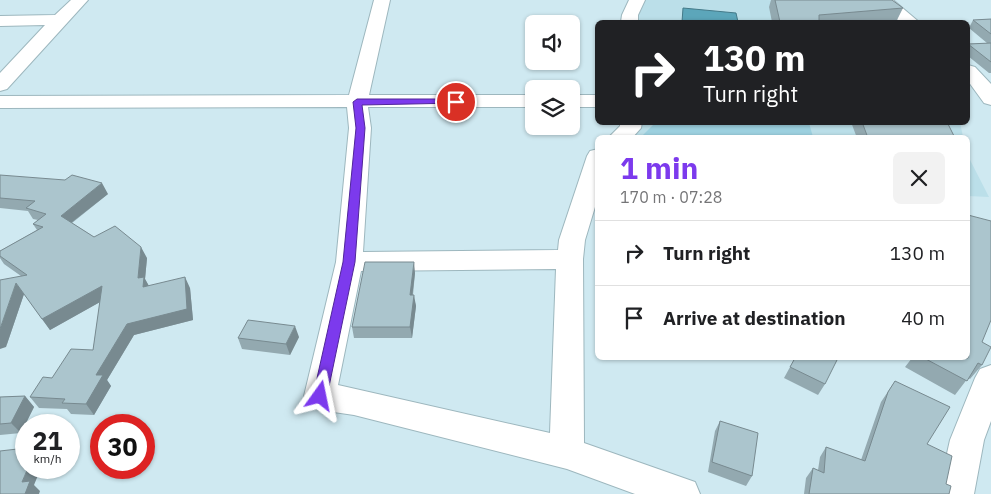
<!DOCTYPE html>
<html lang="en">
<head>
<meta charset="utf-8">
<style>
	body { margin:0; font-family:"IBM Plex Sans",sans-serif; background:#f2f2f2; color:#202124; height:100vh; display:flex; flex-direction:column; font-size:19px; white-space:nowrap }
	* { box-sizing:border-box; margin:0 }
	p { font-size:16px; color:#757577 }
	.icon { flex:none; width:28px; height:28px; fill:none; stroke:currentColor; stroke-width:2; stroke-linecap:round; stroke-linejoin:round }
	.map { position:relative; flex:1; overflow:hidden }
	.sheet { position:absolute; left:595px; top:135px; width:375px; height:225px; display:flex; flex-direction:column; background:#fff; border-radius:8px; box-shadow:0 1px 4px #0004 }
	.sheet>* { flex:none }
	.top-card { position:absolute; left:595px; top:20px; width:375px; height:105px; border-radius:8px; box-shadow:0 1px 4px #0004; background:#202124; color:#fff; overflow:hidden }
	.controls { position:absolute; left:525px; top:15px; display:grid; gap:10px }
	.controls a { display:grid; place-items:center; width:55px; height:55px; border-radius:8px; background:#fff; box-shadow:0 1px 4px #0004; font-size:25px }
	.speed { position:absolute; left:15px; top:414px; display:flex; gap:10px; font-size:25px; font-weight:700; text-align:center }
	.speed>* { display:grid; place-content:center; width:65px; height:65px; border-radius:50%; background:#fff; box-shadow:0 1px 4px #0004; line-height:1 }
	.speed small { font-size:12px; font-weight:400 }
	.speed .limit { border:8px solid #d22; background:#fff; color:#111 }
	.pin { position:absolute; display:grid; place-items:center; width:42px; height:42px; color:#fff; margin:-21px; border:2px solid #fff; border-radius:50%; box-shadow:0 1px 5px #0007 }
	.me { position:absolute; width:55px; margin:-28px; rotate:12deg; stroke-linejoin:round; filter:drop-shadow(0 0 4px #0008) }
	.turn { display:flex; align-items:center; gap:18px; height:105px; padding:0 25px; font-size:22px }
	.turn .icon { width:65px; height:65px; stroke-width:2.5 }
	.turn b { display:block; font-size:35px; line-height:42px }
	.round { display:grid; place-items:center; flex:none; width:52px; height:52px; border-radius:8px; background:#f2f2f2 }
	.headline { display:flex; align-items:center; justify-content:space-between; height:85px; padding:0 25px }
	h1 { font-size:30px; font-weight:800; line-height:38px; color:#7c3aed }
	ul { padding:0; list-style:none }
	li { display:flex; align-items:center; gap:15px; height:65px; padding:0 25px; border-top:1px solid #e0e0e0 }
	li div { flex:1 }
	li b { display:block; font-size:19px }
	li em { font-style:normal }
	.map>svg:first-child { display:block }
</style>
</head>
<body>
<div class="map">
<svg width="991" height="494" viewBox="0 0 991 494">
	<rect width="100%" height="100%" fill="#cfe9f1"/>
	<!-- built -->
	<path fill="#bbdfe9" d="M 640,0 L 767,0 L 886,9 L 898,22 L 635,22 L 633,10 Z
		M 644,122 L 960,122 L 963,137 L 624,138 Z
		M 968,156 L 989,197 L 968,196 Z"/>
	<!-- green -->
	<path fill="#9dd1e0" d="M 655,123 L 809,123 L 813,137 L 641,137 Z"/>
	<!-- water -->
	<path fill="#5ca6ba" stroke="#447a89" d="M 683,8 L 736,13 L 738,22 L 682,22 Z"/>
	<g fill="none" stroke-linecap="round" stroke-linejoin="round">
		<defs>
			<path id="minor" d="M 71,0 L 88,0 L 7,89 L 0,91 L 0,73 L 45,25 L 0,26 L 0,16 L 55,15 Z
				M 374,0 L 390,0 L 369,95 L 534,95 L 534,107 L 368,107 L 371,128 L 363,252 L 558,250 L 559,240 L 587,156 L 590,151 L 598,149 L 598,197 L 585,240 L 583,259 L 584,443 L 695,482 L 700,494 L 635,494 L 567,469 L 354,415 L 320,410 L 309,406 L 304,396 L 336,262 L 349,128 L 347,107 L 0,108 L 0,96 L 349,95 ZM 556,269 L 550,433 L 338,385 L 361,271 Z
				M 629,0 L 645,0 L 638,15 L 638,22 L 621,22 L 622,15 Z
				M 875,0 L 893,0 L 919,22 L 900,22 Z
				M 968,65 L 975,67 L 991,84 L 991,105 L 984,103 L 968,81 Z
				M 571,95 L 598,95 L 598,107 L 571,107 Z
				M 620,122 L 642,122 L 641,128 L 632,138 L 608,138 L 620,126 Z
				M 991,365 L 991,421 L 984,440 L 974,494 L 938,494 L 950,440 L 975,378 L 980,369 Z"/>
		</defs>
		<!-- minor casing -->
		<use href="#minor" stroke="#9db7be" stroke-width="2"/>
		<!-- minor -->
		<use href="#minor" fill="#fff" fill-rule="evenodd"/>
	</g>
	<!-- wall -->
	<path fill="#93a9b0" d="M 771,0 L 892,0 L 903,8 L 896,22 L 772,22 L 769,7 Z
		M 991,19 L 991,73 L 989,73 L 968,56 L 968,44 L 987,43 L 969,28 L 973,20 Z
		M 851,122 L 947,122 L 955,138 L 857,138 Z
		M 0,175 L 108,194 L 72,223 L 94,237 L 147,258 L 145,279 L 149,286 L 190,288 L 193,320 L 134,335 L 107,380 L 111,386 L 94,415 L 71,414 L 67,409 L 39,408 L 30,397 L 52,378 L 93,350 L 100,302 L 50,330 L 24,294 L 6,347 L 21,276 L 4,264 L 0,258 L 0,251 L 37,230 L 33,224 L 38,220 L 33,219 L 28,211 L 0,208 Z
		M 415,273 L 413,295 L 416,306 L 412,338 L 354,338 L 352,327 Z
		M 299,337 L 290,355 L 242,349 L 238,338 Z
		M 982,342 L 982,365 L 970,379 L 968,378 L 955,395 L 905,367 L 912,358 L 968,358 Z
		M 795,358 L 825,384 L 818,395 L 784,378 Z
		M 895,381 L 927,444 L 946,484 L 949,494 L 804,494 L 806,478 L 813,468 L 818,470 L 820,457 L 826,447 L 861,460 L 881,402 Z
		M 25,396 L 34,407 L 21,433 L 0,435 L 0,397 Z
		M 720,421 L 752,476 L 746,486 L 708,472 L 715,431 Z"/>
	<!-- shaded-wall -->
	<path fill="#788a90" d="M 102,183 L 108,194 L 67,226 L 61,216 Z
		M 141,247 L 147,258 L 145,279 L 150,288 L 149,298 L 138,278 Z
		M 414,262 L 415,273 L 411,306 L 410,295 Z
		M 185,277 L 190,288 L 193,320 L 134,335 L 107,380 L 111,386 L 94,415 L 86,404 L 96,375 L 127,324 Z
		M 16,283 L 24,294 L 6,347 L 0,349 L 0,329 Z
		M 102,286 L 109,297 L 50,330 L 42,319 Z
		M 414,295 L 416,306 L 412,338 L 410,327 Z
		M 295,326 L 299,337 L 290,355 L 286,344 Z
		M 25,396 L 34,407 L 21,433 L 11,423 Z
		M 28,468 L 41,468 L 34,485 L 40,491 L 39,494 L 25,494 L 22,482 Z"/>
	<!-- building -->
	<path fill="#abc5cd" stroke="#788a90" d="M 775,0 L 892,0 L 903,8 L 819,15 L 819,22 L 780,22 Z
		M 991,19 L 991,34 L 973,20 Z
		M 991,43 L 991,62 L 968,44 Z
		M 862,122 L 947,122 L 955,138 L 868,138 Z
		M 0,175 L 65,180 L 72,175 L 102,183 L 61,216 L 94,237 L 115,226 L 141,247 L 138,278 L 144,277 L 143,287 L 185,277 L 187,309 L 127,324 L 96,375 L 103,375 L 86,404 L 62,403 L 65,399 L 30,397 L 43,377 L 52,378 L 71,349 L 93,350 L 102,286 L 42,319 L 16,283 L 0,329 L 0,280 L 27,275 L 0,256 L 0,251 L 43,227 L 33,224 L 46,214 L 26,208 L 35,201 L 0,198 Z
		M 968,215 L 991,221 L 991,320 L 982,342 L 991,347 L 982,365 L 978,363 L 967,381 L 924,358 L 968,358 Z
		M 365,262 L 414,262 L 410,295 L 414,295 L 410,327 L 352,327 Z
		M 248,320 L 295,326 L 286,344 L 238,338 Z
		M 795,358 L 838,358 L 825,384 L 790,367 Z
		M 895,381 L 950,407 L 927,444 L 952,456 L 946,484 L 951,486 L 949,494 L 809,494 L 813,468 L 824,473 L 826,447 L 865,461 L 888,392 Z
		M 25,396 L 11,423 L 0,424 L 0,397 Z
		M 720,421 L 758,433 L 752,476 L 712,462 Z
		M 26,448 L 26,468 L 28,468 L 22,482 L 30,481 L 25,494 L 0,494 L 0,451 Z"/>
	<!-- route -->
	<path fill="#7c3aed" stroke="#51269a" d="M 456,99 L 459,100 L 459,103 L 362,105 L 365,128 L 355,262 L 327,396 L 325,400 L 320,402 L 315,400 L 313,396 L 343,262 L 356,128 L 353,102 L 357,99 Z"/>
</svg>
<div class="controls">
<a><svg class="icon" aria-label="sound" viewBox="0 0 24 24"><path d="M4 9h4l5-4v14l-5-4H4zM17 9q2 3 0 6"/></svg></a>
<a><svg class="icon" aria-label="layers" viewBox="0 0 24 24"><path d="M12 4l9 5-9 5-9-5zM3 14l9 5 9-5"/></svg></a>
</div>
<div class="speed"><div>21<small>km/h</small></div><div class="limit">30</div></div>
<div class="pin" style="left:456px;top:102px;background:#d93025"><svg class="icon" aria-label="arrive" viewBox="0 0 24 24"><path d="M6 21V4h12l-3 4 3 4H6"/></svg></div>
<svg class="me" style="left:320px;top:396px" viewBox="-20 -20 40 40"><path d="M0-17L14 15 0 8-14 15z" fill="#7c3aed" stroke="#fff" stroke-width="4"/></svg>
<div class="top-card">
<div class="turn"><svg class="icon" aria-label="right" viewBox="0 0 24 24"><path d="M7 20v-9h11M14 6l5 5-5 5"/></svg><div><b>130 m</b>Turn right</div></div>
</div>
<section class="sheet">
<div class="headline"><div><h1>1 min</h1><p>170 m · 07:28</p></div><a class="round"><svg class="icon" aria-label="close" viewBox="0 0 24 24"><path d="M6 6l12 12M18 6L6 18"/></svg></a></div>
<ul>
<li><svg class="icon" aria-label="right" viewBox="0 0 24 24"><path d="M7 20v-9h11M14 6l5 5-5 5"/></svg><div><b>Turn right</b></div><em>130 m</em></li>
<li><svg class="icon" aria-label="arrive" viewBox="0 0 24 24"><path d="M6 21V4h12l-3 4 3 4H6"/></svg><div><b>Arrive at destination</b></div><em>40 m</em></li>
</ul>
</section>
</div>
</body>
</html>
